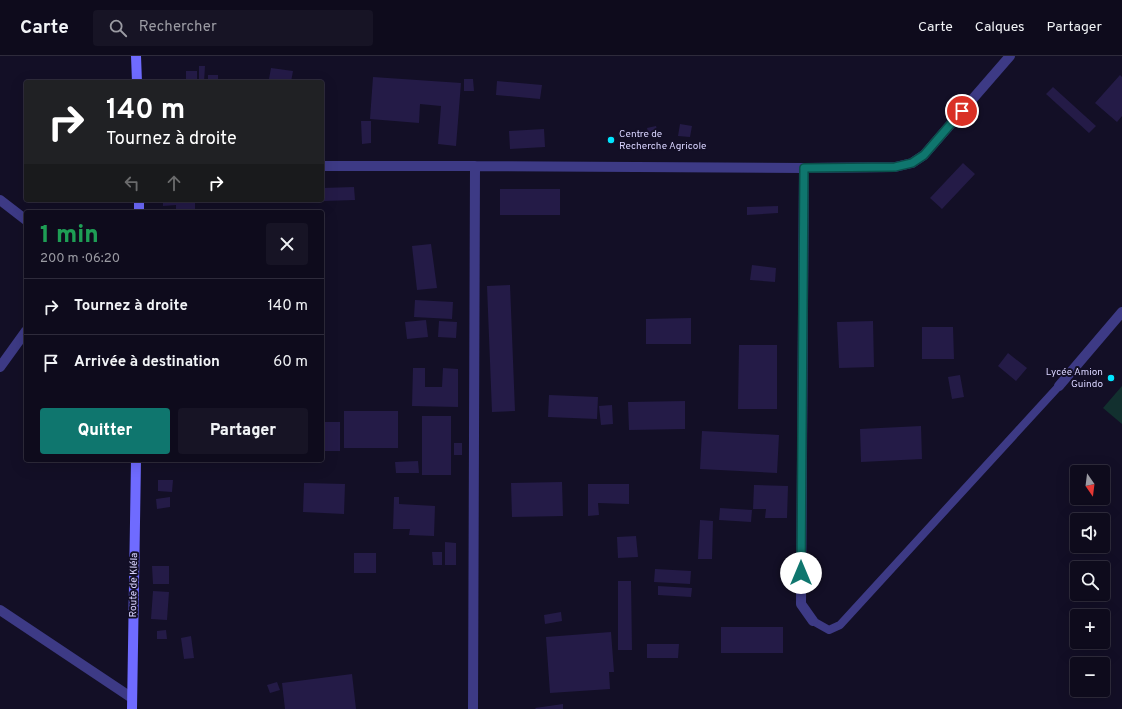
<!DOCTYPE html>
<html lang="fr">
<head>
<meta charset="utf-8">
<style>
	body { margin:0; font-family:Overpass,sans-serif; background:#171425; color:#f1f3f6; height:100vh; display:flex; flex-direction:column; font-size:15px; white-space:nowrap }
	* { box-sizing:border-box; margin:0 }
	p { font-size:13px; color:#9b9ba3 }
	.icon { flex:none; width:22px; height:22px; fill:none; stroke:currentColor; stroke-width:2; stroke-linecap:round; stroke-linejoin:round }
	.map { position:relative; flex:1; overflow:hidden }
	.drawer { position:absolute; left:24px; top:154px; width:300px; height:252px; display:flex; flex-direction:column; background:#0e0b1c; border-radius:4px; box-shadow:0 4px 16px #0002,0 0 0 1px #2e2b3b }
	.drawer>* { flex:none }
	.top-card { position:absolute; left:24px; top:24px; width:300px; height:122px; border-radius:4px; box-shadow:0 4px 16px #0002,0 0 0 1px #2e2b3b; background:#202124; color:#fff; overflow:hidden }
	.needle { width:26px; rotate:166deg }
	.fabs { position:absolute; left:1070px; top:409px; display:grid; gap:8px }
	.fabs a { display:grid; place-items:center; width:40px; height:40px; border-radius:4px; background:#0e0b1c; box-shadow:0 4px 16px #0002,0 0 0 1px #2e2b3b; font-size:20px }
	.pin { position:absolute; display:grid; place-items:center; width:34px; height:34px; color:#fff; margin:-17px; border:2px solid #fff; border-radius:50%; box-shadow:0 1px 4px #0007 }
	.me { position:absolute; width:44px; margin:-22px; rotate:0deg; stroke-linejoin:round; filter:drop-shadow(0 0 3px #0008) }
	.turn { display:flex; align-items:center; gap:14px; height:84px; padding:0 16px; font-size:18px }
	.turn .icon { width:52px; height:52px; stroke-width:2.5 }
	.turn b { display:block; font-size:28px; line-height:34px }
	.lanes { display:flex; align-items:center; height:38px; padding:0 16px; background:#0003; justify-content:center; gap:20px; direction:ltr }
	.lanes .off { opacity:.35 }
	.round { display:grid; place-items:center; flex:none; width:42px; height:42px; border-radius:4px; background:#171425 }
	.summary { display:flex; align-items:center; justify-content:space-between; height:68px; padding:0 16px }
	h1 { font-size:24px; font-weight:800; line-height:30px; color:#1e9e55 }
	.cta { display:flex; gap:8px; margin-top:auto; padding:8px 16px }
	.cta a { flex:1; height:46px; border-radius:4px; background:#0f766e; color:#fff; font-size:16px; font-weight:800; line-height:46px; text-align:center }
	.cta a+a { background:#171425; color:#f1f3f6 }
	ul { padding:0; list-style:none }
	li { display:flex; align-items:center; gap:12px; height:56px; padding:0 16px; border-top:1px solid #2e2b3b }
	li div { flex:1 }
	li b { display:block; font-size:15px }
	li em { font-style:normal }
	header { display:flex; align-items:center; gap:24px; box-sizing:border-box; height:56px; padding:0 20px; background:#0e0b1c; border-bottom:1px solid #2e2b3b }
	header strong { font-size:19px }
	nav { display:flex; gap:22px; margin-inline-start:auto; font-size:14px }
	.search { width:280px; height:36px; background:#171425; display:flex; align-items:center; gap:10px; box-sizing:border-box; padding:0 14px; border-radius:4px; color:#9b9ba3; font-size:15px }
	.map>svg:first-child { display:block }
</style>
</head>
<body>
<header>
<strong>Carte</strong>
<div class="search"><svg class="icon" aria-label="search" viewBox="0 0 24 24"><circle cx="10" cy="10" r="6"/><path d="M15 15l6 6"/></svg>Rechercher</div>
<nav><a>Carte</a><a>Calques</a><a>Partager</a></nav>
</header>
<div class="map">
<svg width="1122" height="653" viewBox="0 0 1122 653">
	<rect width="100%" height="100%" fill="#130f26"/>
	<!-- green -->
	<path fill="#12302f" d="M 1122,330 L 1122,368 L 1103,352 Z"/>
	<!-- building -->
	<path fill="#241b47" d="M 199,10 L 205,10 L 204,26 L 199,26 Z
		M 271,12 L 293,15 L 291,26 L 269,23 Z
		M 186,15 L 197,15 L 197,26 L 186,26 Z
		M 208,19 L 218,19 L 218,26 L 208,26 Z
		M 1120,19 L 1122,21 L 1122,60 L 1117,66 L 1095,47 Z
		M 373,21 L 461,27 L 456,90 L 438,88 L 441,50 L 420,48 L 419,67 L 370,63 Z
		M 464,23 L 473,23 L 474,35 L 464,35 Z
		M 497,25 L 542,29 L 540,43 L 496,39 Z
		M 1053,31 L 1096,70 L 1089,77 L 1046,38 Z
		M 361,65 L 371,65 L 371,87 L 362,88 Z
		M 680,68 L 692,70 L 690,81 L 678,80 Z
		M 656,70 L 658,78 L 649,80 L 647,72 Z
		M 544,73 L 545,91 L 510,93 L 509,75 Z
		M 963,107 L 975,118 L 942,153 L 930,142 Z
		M 354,131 L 355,144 L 322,145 L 322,132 Z
		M 500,133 L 560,133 L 560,159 L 500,159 Z
		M 163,144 L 195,144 L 195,156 L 176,156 L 176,149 L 163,150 Z
		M 778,150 L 778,157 L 747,159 L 747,151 Z
		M 431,188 L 437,232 L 417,234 L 412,190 Z
		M 752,209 L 776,212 L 775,226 L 750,224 Z
		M 510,229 L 515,355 L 492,356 L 487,230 Z
		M 415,244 L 453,246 L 452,263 L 414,261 Z
		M 691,262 L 691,288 L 646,288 L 646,263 Z
		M 426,264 L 428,281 L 407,283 L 405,266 Z
		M 439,265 L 457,266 L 456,282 L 438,281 Z
		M 873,265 L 874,311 L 839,312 L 837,266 Z
		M 922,271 L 953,271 L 954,303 L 922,303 Z
		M 739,289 L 777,289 L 777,353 L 738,353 Z
		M 1008,297 L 1027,312 L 1016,325 L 998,310 Z
		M 413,312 L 425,312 L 425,331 L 442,331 L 443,312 L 458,313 L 458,351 L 412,350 Z
		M 960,319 L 964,341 L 952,343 L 948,321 Z
		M 549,339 L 598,341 L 597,363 L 548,361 Z
		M 685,345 L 685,373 L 629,374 L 628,346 Z
		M 612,349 L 613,368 L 601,369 L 599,350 Z
		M 344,355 L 398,355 L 398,392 L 344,392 Z
		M 422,360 L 451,360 L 451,419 L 422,419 Z
		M 322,366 L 340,366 L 340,395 L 322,395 Z
		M 921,370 L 922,403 L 861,406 L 860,373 Z
		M 702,375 L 779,379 L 777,417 L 700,413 Z
		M 454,387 L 462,387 L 462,399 L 454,399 Z
		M 418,405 L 419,417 L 396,417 L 395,406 Z
		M 158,424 L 173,424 L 172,436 L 158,435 Z
		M 562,426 L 563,460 L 512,461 L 511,427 Z
		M 304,427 L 345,428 L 344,458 L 303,456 Z
		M 588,428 L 629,428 L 629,448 L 598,447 L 599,459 L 588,460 Z
		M 754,429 L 788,430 L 787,462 L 765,462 L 766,453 L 753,453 Z
		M 170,441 L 170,451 L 157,453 L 156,443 Z
		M 394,441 L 399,441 L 399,448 L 435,450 L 434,480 L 409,479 L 410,473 L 393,473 Z
		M 720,452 L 752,454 L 751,466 L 719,464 Z
		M 700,464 L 713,465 L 712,503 L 698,503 Z
		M 636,480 L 638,501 L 618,502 L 617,481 Z
		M 445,486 L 456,487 L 456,509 L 445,509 Z
		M 432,496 L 442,496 L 442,509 L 433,509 Z
		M 354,497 L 376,497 L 376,517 L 354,517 Z
		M 152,510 L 169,510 L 169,528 L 153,528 Z
		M 655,513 L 691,515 L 690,528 L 654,526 Z
		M 618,525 L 631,525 L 632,594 L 618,594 Z
		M 658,530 L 692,532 L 691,541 L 658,539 Z
		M 153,535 L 169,536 L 167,564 L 151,563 Z
		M 561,556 L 562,565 L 545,568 L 544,559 Z
		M 721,571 L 783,571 L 783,597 L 721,597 Z
		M 166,574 L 167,583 L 157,583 L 157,575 Z
		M 611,576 L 614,616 L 609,616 L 610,633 L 550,637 L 546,581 Z
		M 191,580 L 194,602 L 184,603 L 181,582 Z
		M 647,588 L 679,588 L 678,602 L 647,602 Z
		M 352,618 L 356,653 L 285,653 L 282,627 Z
		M 277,626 L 280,634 L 270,637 L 267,629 Z
		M 563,648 L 563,653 L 536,653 L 535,652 Z"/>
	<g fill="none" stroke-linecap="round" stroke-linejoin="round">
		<!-- service -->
		<path stroke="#3d3a85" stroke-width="8" d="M 813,565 L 829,574 L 840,569 L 1059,330"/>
		<!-- minor -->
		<path stroke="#3d3a85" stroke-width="10" d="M 322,110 L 475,110 L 804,112 L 895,111 L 912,107 L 924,99 L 1010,0
			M 804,112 L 801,548 L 813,565
			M 0,144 L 26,164
			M 0,311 L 26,275
			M 1059,330 L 1122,256
			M 0,554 L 132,642
			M 473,653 L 475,110"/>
		<!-- secondary -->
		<path stroke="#6f6bff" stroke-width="10" d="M 136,0 L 137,26
			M 139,144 L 139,156
			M 132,653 L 136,404"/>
	</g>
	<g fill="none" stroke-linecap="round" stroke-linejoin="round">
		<defs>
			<path id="route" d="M 801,517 L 804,112 L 895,111 L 912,107 L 924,99 L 962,55"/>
		</defs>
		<!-- route casing -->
		<use href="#route" stroke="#0a4d48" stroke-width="10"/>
		<!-- route -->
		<use href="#route" stroke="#0f766e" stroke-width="7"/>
	</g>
	<!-- markers -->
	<g fill="#00e5ff" stroke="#130f26" stroke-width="1.5">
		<circle cx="611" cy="84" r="4"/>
		<circle cx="1111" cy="322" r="4"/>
	</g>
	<g text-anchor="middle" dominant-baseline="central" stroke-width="4" stroke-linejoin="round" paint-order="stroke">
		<!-- poi labels -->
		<g font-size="10" fill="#d9d4ff" stroke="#130f26" text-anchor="start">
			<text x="619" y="78">Centre de<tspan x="619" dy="12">Recherche Agricole</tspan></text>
			<text x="1103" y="316" text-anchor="end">Lycée Amion<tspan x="1103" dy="12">Guindo</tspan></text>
		</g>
		<!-- street labels -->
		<g font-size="10" fill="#d9d4ff" stroke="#130f26">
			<text transform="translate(134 529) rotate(-89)">Route de Kléla</text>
		</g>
	</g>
</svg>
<div class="fabs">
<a><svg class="needle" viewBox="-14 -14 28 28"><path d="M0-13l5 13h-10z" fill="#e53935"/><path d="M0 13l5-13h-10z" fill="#9b9ba3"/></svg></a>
<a><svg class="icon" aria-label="sound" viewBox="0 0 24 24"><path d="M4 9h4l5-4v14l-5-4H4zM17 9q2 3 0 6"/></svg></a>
<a><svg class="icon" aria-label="search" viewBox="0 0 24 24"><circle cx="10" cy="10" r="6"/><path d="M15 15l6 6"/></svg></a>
<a>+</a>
<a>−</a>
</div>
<div class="pin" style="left:962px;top:55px;background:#d93025"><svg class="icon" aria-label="arrive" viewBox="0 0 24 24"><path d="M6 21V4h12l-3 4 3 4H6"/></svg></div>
<svg class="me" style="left:801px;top:517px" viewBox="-20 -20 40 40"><circle r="19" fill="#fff"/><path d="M0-13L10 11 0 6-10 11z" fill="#0f766e"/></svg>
<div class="top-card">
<div class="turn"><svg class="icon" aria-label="right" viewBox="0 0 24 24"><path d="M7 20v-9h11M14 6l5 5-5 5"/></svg><div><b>140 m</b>Tournez à droite</div></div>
<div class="lanes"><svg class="icon off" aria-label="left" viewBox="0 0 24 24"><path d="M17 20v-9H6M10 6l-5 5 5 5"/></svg><svg class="icon off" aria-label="ahead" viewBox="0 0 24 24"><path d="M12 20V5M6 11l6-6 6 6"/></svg><svg class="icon" aria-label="right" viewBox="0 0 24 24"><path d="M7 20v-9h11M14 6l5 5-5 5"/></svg></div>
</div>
<section class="drawer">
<div class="summary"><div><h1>1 min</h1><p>200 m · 06:20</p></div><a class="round"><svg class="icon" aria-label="close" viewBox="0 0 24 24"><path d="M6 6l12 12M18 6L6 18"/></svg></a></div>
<ul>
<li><svg class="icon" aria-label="right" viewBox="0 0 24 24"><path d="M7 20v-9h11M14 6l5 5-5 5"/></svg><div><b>Tournez à droite</b></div><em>140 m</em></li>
<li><svg class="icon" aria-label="arrive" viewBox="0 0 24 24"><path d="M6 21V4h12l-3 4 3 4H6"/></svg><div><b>Arrivée à destination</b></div><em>60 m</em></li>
</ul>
<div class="cta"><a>Quitter</a><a>Partager</a></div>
</section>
</div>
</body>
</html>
